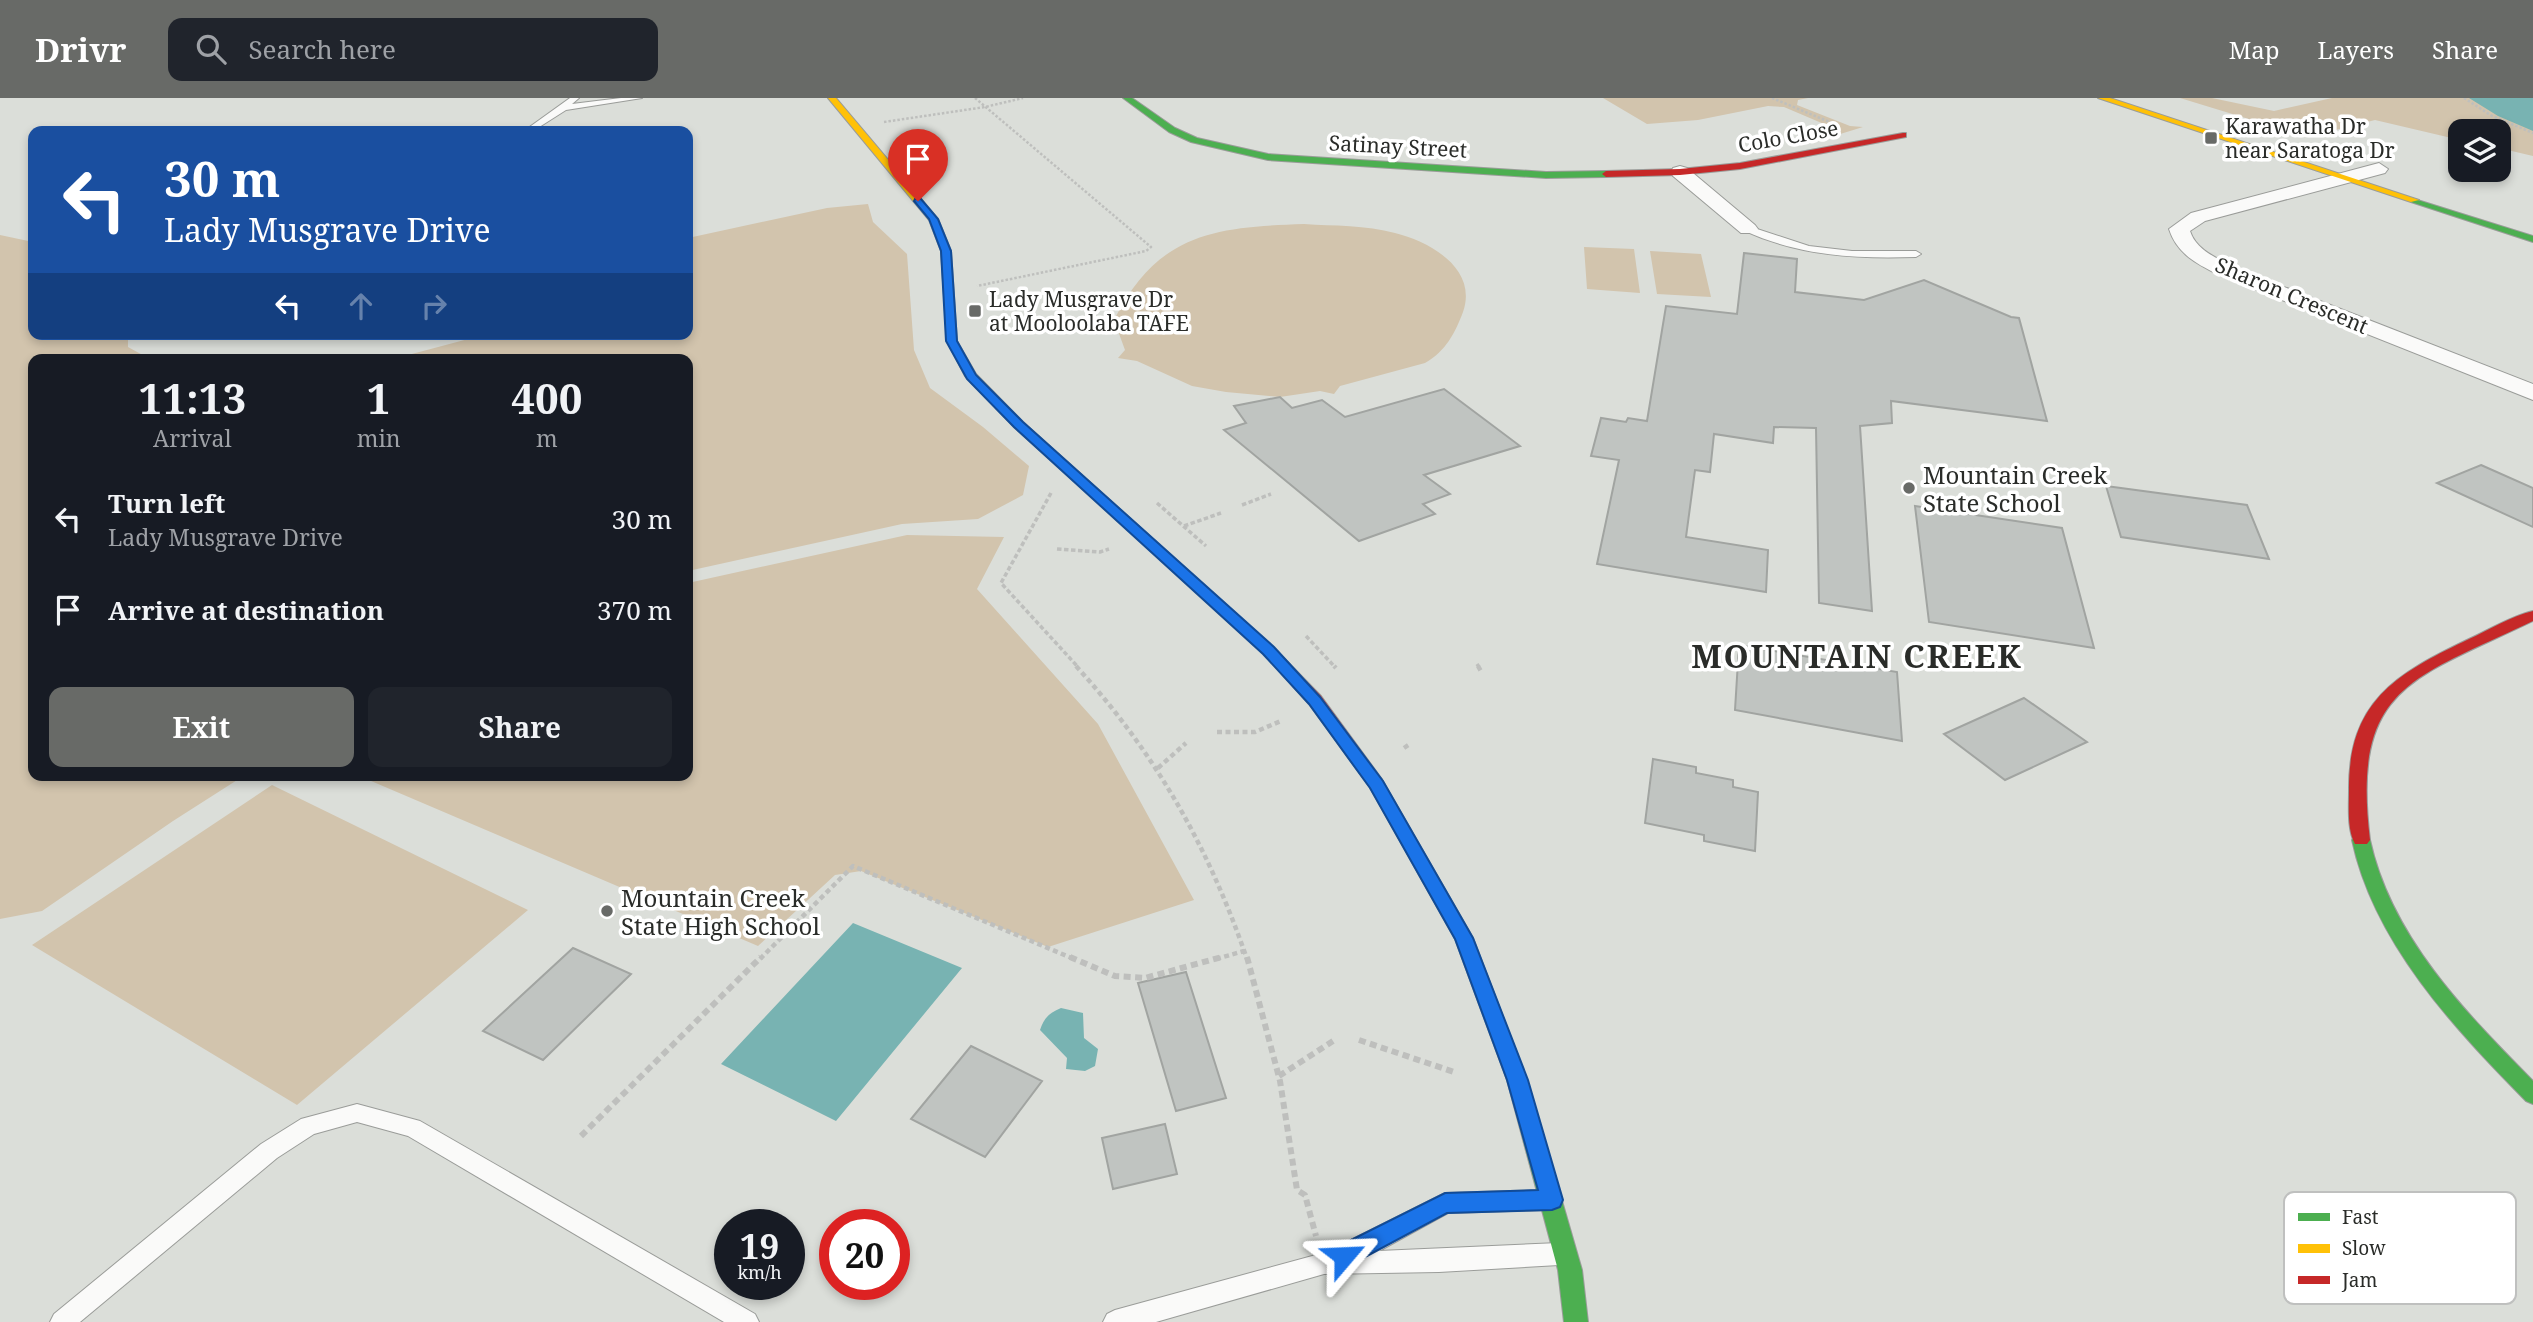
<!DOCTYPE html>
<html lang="en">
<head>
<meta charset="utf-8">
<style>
	body { margin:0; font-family:"Noto Serif",serif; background:#20242c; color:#f1f3f6; height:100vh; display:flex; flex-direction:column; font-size:26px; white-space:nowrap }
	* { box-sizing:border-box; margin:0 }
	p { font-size:23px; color:#9ea1a6 }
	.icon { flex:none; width:38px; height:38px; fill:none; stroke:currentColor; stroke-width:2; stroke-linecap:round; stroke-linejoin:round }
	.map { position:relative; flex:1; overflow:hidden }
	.drawer { position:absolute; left:28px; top:256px; width:665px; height:427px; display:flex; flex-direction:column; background:#171b24; border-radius:14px; box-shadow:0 4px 10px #0003 }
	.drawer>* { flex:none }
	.guide { position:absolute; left:28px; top:28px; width:665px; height:214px; border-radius:14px; box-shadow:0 4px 10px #0003; background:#1a4fa0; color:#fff; overflow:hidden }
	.fabs { position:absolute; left:2448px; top:21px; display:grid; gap:14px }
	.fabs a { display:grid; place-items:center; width:63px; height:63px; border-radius:14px; background:#171b24; box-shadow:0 4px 10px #0003; font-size:35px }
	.speed { position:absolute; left:714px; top:1111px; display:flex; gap:14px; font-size:35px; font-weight:700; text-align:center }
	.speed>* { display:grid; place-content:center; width:91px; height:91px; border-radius:50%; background:#171b24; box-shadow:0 4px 10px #0003; line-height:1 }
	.speed small { font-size:18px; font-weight:400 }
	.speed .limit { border:10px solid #d22; background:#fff; color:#111 }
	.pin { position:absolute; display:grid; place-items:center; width:60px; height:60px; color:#fff; margin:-72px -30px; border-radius:50% 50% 50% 0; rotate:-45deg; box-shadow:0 0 7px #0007 }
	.pin .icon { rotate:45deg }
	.me { position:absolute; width:77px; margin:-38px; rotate:64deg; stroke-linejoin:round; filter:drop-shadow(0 0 5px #0008) }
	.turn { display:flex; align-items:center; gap:24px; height:147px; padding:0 21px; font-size:32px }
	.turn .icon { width:91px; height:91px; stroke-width:2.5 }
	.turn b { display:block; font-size:49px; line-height:60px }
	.lanes { display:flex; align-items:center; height:66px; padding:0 21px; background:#0003; justify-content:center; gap:35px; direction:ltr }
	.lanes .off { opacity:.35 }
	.eta { display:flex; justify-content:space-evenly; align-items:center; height:119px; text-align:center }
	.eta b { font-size:42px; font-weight:700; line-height:49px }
	.action { display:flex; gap:14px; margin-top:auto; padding:14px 21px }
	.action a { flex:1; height:80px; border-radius:14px; background:#686a67; color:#fff; font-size:28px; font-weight:700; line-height:80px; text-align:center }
	.action a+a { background:#20242c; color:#f1f3f6 }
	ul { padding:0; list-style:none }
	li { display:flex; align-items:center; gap:21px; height:91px; padding:0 21px }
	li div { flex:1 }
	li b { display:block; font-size:26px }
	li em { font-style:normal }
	header { display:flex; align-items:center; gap:42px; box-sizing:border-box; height:98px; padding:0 35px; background:#686a67; color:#fff }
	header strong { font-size:33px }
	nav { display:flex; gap:38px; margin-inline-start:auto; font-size:24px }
	.search { width:490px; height:63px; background:#20242c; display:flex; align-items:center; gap:18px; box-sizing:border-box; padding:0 24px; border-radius:14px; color:#9ea1a6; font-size:26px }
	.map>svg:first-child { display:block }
</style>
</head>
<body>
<header>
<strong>Drivr</strong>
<div class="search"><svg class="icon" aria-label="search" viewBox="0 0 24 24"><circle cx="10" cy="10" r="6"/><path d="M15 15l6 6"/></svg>Search here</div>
<nav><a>Map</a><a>Layers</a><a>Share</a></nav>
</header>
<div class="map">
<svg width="2533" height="1224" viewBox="0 0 2533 1224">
	<rect width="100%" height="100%" fill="#dbded9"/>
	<!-- green -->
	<path fill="#d2c4ad" d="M 1603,0 L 1808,0 L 1798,2 L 1797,7 L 1850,28 L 1863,29 L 1837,37 L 1838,32 L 1784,9 L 1768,8 L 1698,22 L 1647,26 Z
		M 2180,0 L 2212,0 L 2274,13 L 2332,0 L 2533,0 L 2533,58 L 2499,50 L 2499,33 L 2460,33 L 2460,42 L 2375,22 L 2308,39 Z
		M 868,106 L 873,124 L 907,156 L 914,252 L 930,290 L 983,329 L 1029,368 L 1023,397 L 978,421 L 902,426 L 688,473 L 688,261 L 393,261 L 487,236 L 688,236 L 688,140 L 827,110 Z
		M 1304,126 C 1334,128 1366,127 1395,135 C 1431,144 1478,171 1463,214 C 1455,235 1446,253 1425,265 L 1340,288 L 1334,296 L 1320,293 L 1280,299 L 1226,294 L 1192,288 L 1137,263 L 1118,260 L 1125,252 L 1114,222 C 1158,135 1214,129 1304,126 Z
		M 0,137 L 33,144 L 33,236 L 128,236 L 128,249 L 150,261 L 33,261 L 33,677 L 245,677 L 173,723 L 42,813 L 0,821 Z
		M 1584,149 L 1634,151 L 1640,195 L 1587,191 Z
		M 1650,153 L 1701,156 L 1711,199 L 1657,196 Z
		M 907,437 L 1004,439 L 977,491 L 1098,626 L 1194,802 L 1048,849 L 861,773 L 835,777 L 758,848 L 357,677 L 688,677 L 688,485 Z
		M 272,687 L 528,812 L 297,1007 L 32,847 Z"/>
	<!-- water -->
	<path fill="#78b3b2" d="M 2469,0 L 2533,0 L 2533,33 L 2498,18 Z
		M 853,825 L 962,870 L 836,1023 L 721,966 Z
		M 1061,910 L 1083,915 L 1084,940 L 1098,951 L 1095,968 L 1085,973 L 1066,971 L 1067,960 L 1040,932 C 1044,920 1049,915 1061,910 Z"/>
	<!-- building -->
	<path fill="#c0c4c1" stroke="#a1a4a1" stroke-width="2" d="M 1744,155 L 1797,161 L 1795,194 L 1864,202 L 1924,182 L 2011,219 L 2019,220 L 2047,323 L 1891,303 L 1892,325 L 1860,328 L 1872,513 L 1819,505 L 1816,330 L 1774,329 L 1773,345 L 1714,336 L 1710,374 L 1695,372 L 1686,439 L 1768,452 L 1766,494 L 1597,466 L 1619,362 L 1591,358 L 1601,320 L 1626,324 L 1628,320 L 1647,323 L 1666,208 L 1737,216 Z
		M 1444,291 L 1520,348 L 1424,377 L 1450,396 L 1423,406 L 1435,416 L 1359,443 L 1224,332 L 1246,325 L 1234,308 L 1280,299 L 1292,310 L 1322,302 L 1345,319 Z
		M 2481,367 L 2533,390 L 2533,429 L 2437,385 Z
		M 2106,388 L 2247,407 L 2269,461 L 2121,439 Z
		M 1915,408 L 2062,430 L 2094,550 L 1929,524 Z
		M 1739,547 L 1897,574 L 1902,643 L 1735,612 Z
		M 2024,600 L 2087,644 L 2005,682 L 1944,636 Z
		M 1653,661 L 1696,669 L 1696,675 L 1733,682 L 1733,689 L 1758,694 L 1755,753 L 1704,743 L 1704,737 L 1645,725 Z
		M 573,850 L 631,876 L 543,962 L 483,933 Z
		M 1186,874 L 1226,1000 L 1176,1013 L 1138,885 Z
		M 971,948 L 1042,983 L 985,1059 L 911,1021 Z
		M 1165,1026 L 1177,1076 L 1113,1091 L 1102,1040 Z"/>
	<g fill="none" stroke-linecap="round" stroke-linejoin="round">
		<defs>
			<path id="lane" d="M 570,0 L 579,0 L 572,6 L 621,0 L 642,0 L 566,12 L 533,33 L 524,33 Z
				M 1748,128 L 1809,148 L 1852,153 L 1916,153 L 1921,156 L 1916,159 C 1856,161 1800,158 1745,133 L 1743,131 Z
				M 357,1006 L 420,1023 L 755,1216 L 759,1224 L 724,1224 L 408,1038 L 357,1024 L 314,1036 L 277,1060 L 80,1224 L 50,1224 L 54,1216 L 261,1046 L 301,1021 Z
				M 1545,1092 L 1553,1095 L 1556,1102 L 1553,1109 L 1545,1112 L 1448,1115 L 1379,1153 L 1559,1145 L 1567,1148 L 1570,1156 L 1567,1164 L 1559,1167 L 1439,1174 L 1324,1176 L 1156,1224 L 1103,1224 L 1107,1216 L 1115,1212 L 1327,1154 L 1445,1095 Z"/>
			<path id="street" d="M 2379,65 L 2388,71 L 2385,75 L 2205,123 L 2190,133 C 2196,152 2217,160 2233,169 L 2533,286 L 2533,302 L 2219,177 C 2197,166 2177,156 2169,131 L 2191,115 Z
				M 1680,68 L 1687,70 L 1755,127 L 1758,131 L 1755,135 L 1741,135 L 1673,78 L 1671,74 L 1673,70 Z"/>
			<path id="fast" d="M 1123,0 L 1132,0 L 1175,30 L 1197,40 L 1268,56 L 1546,74 L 1606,73 L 1610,76 L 1606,79 L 1546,80 L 1268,62 L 1191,44 L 1169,34 Z
				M 2411,100 L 2533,138 L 2533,144 L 2411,104 Z
				M 1375,678 L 1381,680 L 1473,840 L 1527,982 L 1582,1172 L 1588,1224 L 1564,1224 L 1558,1172 L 1507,982 L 1455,841 L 1367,684 L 1369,680 Z
				M 2361,736 L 2367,738 L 2370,742 C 2391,839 2466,915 2533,983 L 2533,1006 L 2526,1003 C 2455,931 2374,845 2352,742 L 2355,738 Z"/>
			<path id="slow" d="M 828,0 L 836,0 L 938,121 L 951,153 L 957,243 L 976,276 L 1023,324 L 1082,377 L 1082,383 L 1074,383 L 1015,330 L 965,278 L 947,243 L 941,153 L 929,122 Z
				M 2098,0 L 2110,0 L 2419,102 L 2411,104 Z"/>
			<path id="jam" d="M 1903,35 L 1906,35 L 1906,39 L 1740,71 L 1680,77 L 1606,79 L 1602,76 L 1606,73 L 1680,71 L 1740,65 Z
				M 1078,376 L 1082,377 L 1274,550 L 1321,598 L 1381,680 L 1383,684 L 1381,688 L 1369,688 L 1309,606 L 1264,556 L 1074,383 L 1074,377 Z
				M 2533,513 L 2533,523 C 2413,581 2351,588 2370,742 L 2367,746 L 2355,746 C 2347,732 2349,709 2349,693 C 2348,603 2396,576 2469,541 C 2489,532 2511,518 2533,513 Z"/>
		</defs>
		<!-- lane casing -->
		<use href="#lane" stroke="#9a9c99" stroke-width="2"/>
		<!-- street casing -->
		<use href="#street" stroke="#9a9c99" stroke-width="2"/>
		<!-- fast casing -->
		<use href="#fast" stroke="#9a9c99" stroke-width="2"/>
		<!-- slow casing -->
		<use href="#slow" stroke="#9a9c99" stroke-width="2"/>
		<!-- jam casing -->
		<use href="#jam" stroke="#9a9c99" stroke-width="2"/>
		<!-- path-far3 -->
		<path stroke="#bebfbd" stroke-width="2.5" stroke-dasharray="2.5 2" stroke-linecap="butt" d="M 975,0 L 1151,149 L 1146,153 L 977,188
			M 1772,0 L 1832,25
			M 2464,0 L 2492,18 L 2533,35
			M 884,24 L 985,9 L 1023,0"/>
		<!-- path-far2 -->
		<path stroke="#bebfbd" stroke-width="3.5" stroke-dasharray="4.5 2.5" stroke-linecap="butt" d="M 1051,395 L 1001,485 L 1078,569
			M 1157,405 L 1206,448
			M 1242,407 L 1271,396
			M 1184,428 L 1221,415
			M 1057,451 L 1100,454 L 1109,451
			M 1306,538 L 1335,569
			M 1477,566 L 1479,569"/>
		<!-- path-far1 -->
		<path stroke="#bebfbd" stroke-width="4.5" stroke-dasharray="5 3.5" stroke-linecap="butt" d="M 1076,568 C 1156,656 1208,748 1247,861
			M 1334,568 L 1336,570
			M 1478,568 L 1482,575
			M 1217,634 L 1255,634 L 1281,623
			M 1404,650 L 1410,646
			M 1158,670 L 1186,645
			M 760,861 L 853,768 L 1074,861
			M 1216,861 L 1244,853"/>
		<!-- path -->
		<path stroke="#bebfbd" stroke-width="6" stroke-dasharray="7 4.5" stroke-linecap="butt" d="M 1070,859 L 1115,878 L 1145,880 L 1222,859
			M 1247,859 L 1280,983 L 1297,1092 L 1305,1097 L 1316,1138
			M 1359,942 L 1457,975
			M 1279,978 L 1333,943
			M 581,1038 L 761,859"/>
		<!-- lane -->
		<use href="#lane" fill="#fafaf9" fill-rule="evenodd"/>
		<!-- street -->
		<use href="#street" fill="#fafaf9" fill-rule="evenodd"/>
		<!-- fast -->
		<use href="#fast" fill="#4caf50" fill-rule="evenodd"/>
		<!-- slow -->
		<use href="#slow" fill="#ffc107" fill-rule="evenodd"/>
		<!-- jam -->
		<use href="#jam" fill="#c62828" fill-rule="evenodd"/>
	</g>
	<!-- route -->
	<path fill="#1a73e8" stroke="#114b97" stroke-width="2" d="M 915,101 L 921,101 L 938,121 L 951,153 L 957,243 L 976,277 L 1023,324 L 1274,549 L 1320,599 L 1383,683 L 1473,840 L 1528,982 L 1563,1102 L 1560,1109 L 1552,1112 L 1447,1115 L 1352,1166 L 1344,1169 L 1335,1166 L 1332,1158 L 1335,1150 L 1445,1095 L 1538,1092 L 1507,982 L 1455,841 L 1370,690 L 1309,606 L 1263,556 L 1014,329 L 967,281 L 946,243 L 941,153 L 929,121 L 914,103 Z"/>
	<!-- markers -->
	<g fill="#686a67" stroke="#fff" stroke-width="2.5">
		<rect x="2204" y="33" width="14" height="14" rx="3.5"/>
		<rect x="968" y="206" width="14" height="14" rx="3.5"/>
		<circle cx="1909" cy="390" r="7"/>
		<circle cx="607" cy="813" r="7"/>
	</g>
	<g text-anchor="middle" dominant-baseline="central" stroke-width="7" stroke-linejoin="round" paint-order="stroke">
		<!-- far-poi labels -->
		<g font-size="21" fill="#2a2c29" stroke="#fff" text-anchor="start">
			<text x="2225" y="28">Karawatha Dr<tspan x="2225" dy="24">near Saratoga Dr</tspan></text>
			<text x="989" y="201">Lady Musgrave Dr<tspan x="989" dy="24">at Mooloolaba TAFE</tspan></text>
		</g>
		<!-- far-street labels -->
		<g font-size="21" fill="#2a2c29" stroke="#fff">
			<text transform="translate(1788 38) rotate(-10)">Colo Close</text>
			<text transform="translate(1398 48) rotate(3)">Satinay Street</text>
			<text transform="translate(2292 197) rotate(23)">Sharon Crescent</text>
		</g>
		<!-- poi labels -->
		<g font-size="24" fill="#2a2c29" stroke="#fff" text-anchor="start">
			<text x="1923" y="376">Mountain Creek<tspan x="1923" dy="28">State School</tspan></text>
			<text x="621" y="799">Mountain Creek<tspan x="621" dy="28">State High School</tspan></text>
		</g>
		<!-- district labels -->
		<g font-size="32" font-weight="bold" letter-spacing="2" fill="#2a2c29" stroke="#fff">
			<text x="1857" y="557">MOUNTAIN CREEK</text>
		</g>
	</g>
	<!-- legend -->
	<rect x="2284" y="1094" width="232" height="112" rx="10" fill="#fff" stroke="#bfc0bf" stroke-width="2"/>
	<rect x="2298" y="1115" width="32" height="8" fill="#4caf50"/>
	<rect x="2298" y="1146" width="32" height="9" fill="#ffc107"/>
	<rect x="2298" y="1178" width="32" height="8" fill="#c62828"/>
	<g font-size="19" fill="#2a2c29">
		<text x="2342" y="1126">Fast</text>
		<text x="2342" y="1157">Slow</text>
		<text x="2342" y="1189">Jam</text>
	</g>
</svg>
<div class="fabs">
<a><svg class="icon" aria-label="layers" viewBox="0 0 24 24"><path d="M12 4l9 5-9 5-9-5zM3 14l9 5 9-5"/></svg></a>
</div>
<div class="speed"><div>19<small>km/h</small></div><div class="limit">20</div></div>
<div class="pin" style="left:918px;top:103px;background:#d93025"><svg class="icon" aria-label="arrive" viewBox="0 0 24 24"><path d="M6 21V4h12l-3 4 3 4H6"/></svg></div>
<svg class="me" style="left:1344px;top:1158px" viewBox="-20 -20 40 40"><path d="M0-17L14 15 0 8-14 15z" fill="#1a73e8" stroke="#fff" stroke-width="4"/></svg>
<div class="guide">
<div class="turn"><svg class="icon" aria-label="left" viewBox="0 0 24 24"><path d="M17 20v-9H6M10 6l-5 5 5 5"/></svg><div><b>30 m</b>Lady Musgrave Drive</div></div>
<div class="lanes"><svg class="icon" aria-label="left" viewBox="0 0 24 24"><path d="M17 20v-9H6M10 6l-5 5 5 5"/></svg><svg class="icon off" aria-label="ahead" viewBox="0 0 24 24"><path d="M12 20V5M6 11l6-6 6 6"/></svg><svg class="icon off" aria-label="right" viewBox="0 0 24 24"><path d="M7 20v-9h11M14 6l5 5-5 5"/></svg></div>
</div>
<section class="drawer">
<div class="eta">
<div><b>11:13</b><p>Arrival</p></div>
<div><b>1</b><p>min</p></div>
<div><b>400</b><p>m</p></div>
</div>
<ul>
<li><svg class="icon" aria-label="left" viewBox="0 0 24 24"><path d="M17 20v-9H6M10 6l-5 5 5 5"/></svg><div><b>Turn left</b><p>Lady Musgrave Drive</p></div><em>30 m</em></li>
<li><svg class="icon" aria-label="arrive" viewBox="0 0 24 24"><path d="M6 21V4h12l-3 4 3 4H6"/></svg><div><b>Arrive at destination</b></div><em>370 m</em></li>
</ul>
<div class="action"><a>Exit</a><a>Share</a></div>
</section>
</div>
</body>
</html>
